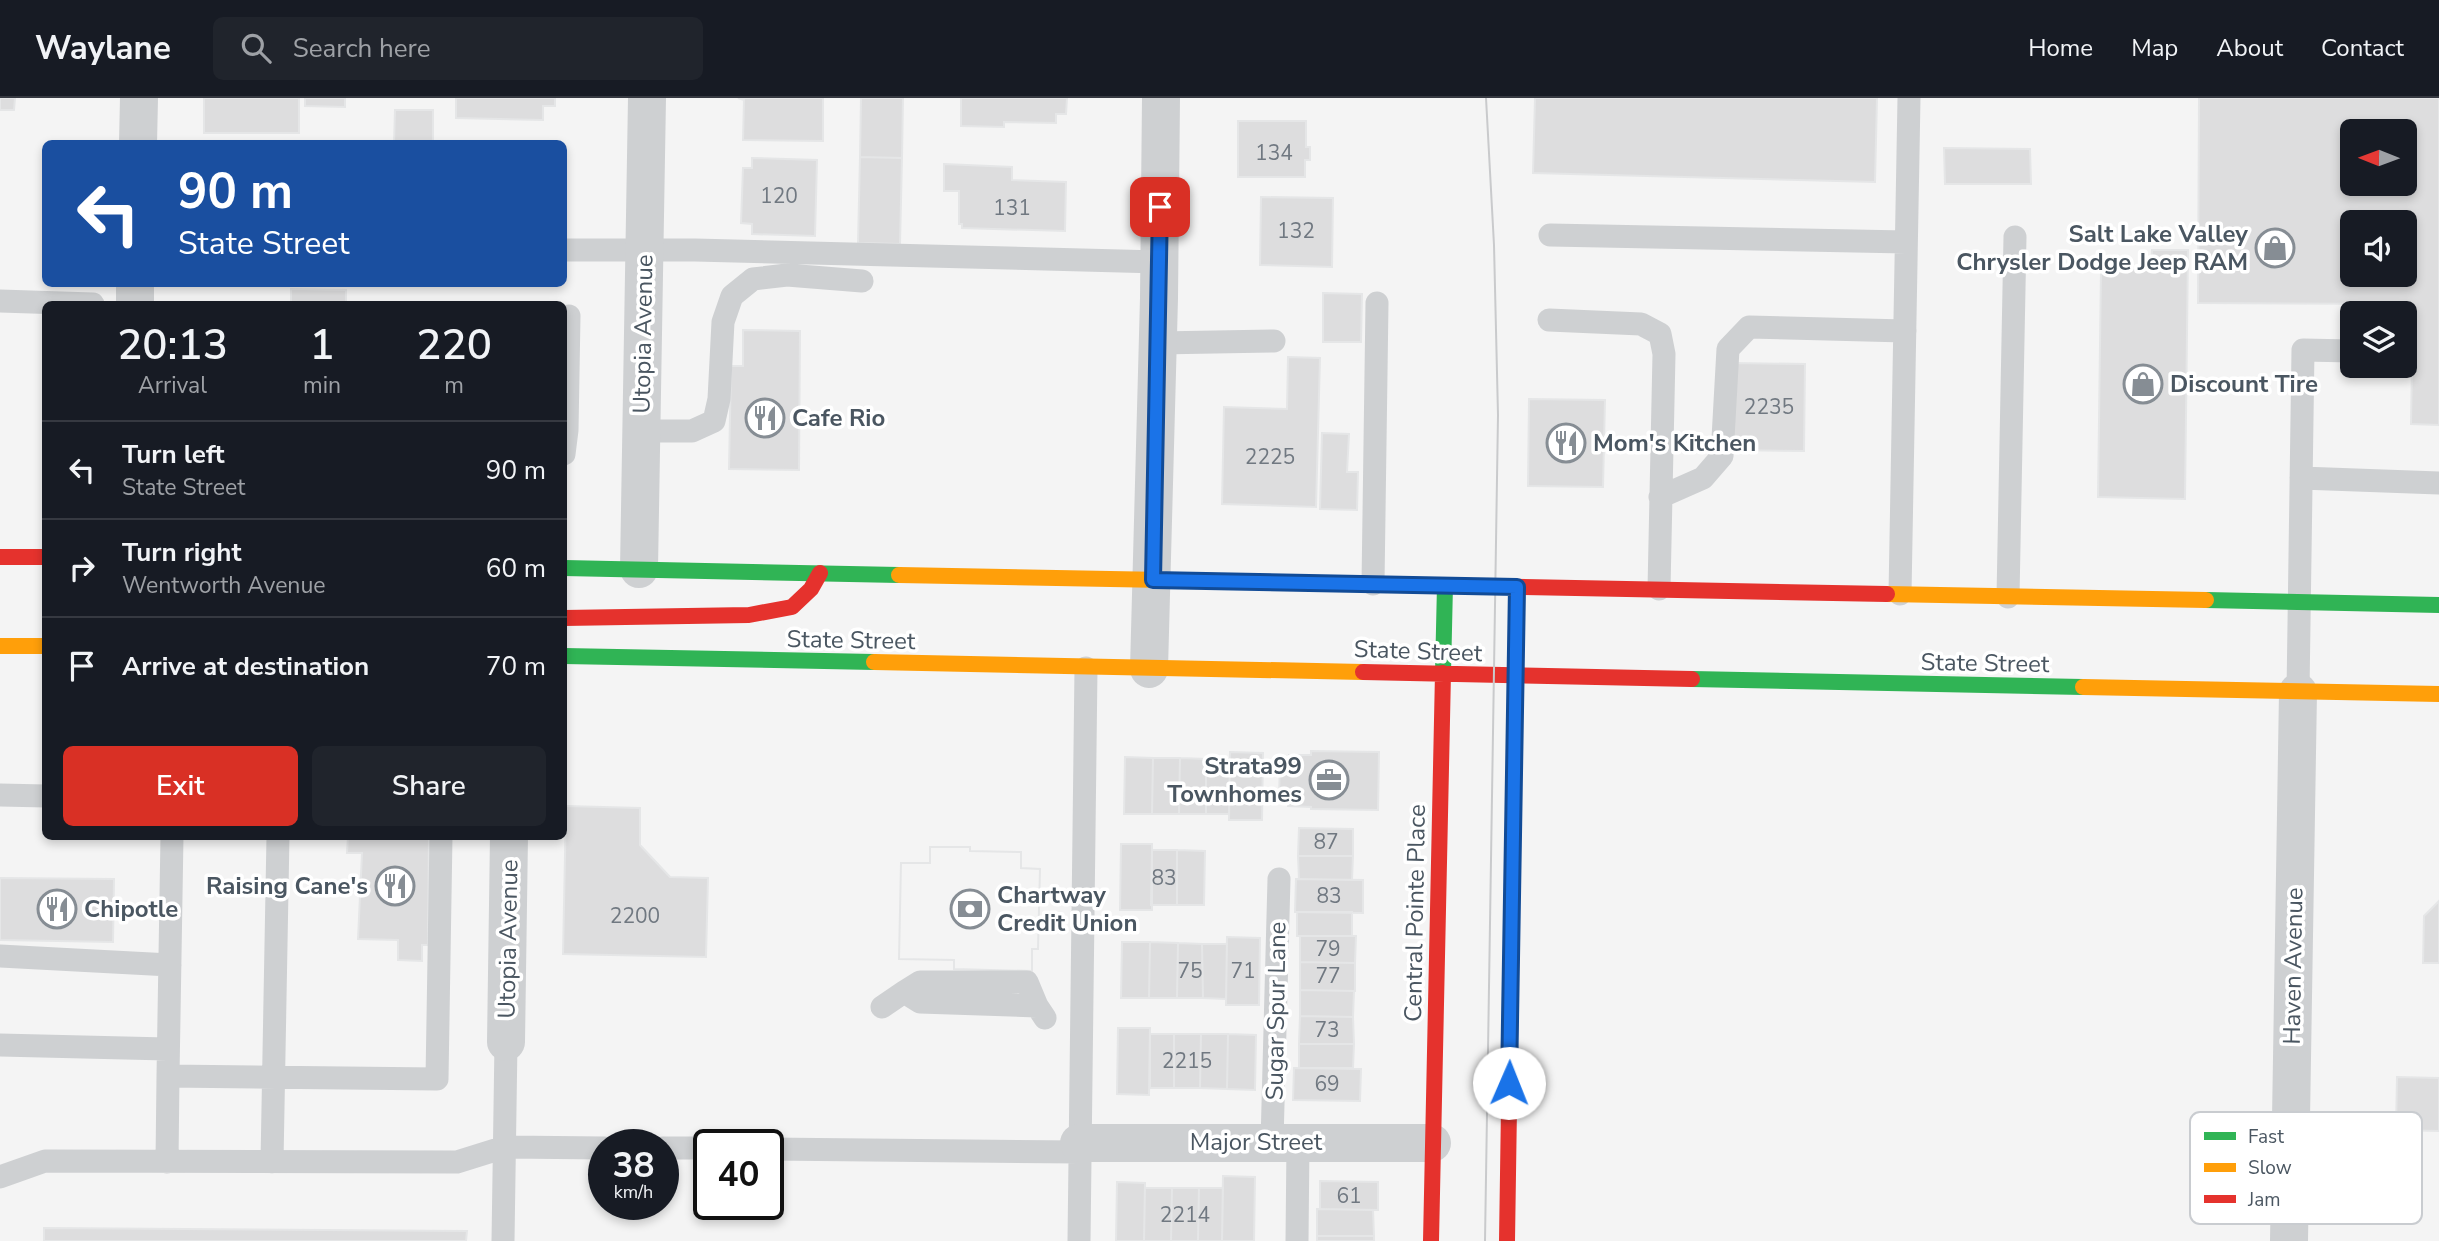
<!DOCTYPE html>
<html lang="en">
<head>
<meta charset="utf-8">
<style>
	body { margin:0; font-family:"Nunito Sans",sans-serif; background:#20242c; color:#f1f3f6; height:100vh; display:flex; flex-direction:column; font-size:26px; white-space:nowrap }
	* { box-sizing:border-box; margin:0 }
	p { font-size:23px; color:#9ea1a6 }
	.icon { flex:none; width:38px; height:38px; fill:none; stroke:currentColor; stroke-width:2; stroke-linecap:round; stroke-linejoin:round }
	.map { position:relative; flex:1; overflow:hidden }
	.sheet { position:absolute; left:42px; top:203px; width:525px; height:539px; display:flex; flex-direction:column; background:#171b24; border-radius:10px; box-shadow:0 4px 10px #0003 }
	.sheet>* { flex:none }
	.top-card { position:absolute; left:42px; top:42px; width:525px; height:147px; border-radius:10px; box-shadow:0 4px 10px #0003; background:#1a4fa0; color:#fff; overflow:hidden }
	.needle { width:46px; rotate:271deg }
	.tools { position:absolute; left:2340px; top:21px; display:grid; gap:14px }
	.tools a { display:grid; place-items:center; width:77px; height:77px; border-radius:10px; background:#171b24; box-shadow:0 4px 10px #0003; font-size:35px }
	.speed { position:absolute; left:588px; top:1031px; display:flex; gap:14px; font-size:35px; font-weight:700; text-align:center }
	.speed>* { display:grid; place-content:center; width:91px; height:91px; border-radius:50%; background:#171b24; box-shadow:0 4px 10px #0003; line-height:1 }
	.speed small { font-size:18px; font-weight:400 }
	.speed .limit { border:4px solid #111; border-radius:10px; background:#fff; color:#111 }
	.pin { position:absolute; display:grid; place-items:center; width:60px; height:60px; color:#fff; margin:-30px; border-radius:14px; box-shadow:0 4px 10px #0006 }
	.me { position:absolute; width:77px; margin:-38px; rotate:1deg; stroke-linejoin:round; filter:drop-shadow(0 0 5px #0008) }
	.turn { display:flex; align-items:center; gap:24px; height:147px; padding:0 21px; font-size:32px }
	.turn .icon { width:91px; height:91px; stroke-width:2.5 }
	.turn b { display:block; font-size:49px; line-height:60px }
	.eta { display:flex; justify-content:space-evenly; align-items:center; height:119px; text-align:center }
	.eta b { font-size:42px; font-weight:600; line-height:49px }
	.cta { display:flex; gap:14px; margin-top:auto; padding:14px 21px }
	.cta a { flex:1; height:80px; border-radius:10px; background:#d93025; color:#fff; font-size:28px; font-weight:600; line-height:80px; text-align:center }
	.cta a+a { background:#20242c; color:#f1f3f6 }
	ul { padding:0; list-style:none }
	li { display:flex; align-items:center; gap:21px; height:98px; padding:0 21px; border-top:2px solid #363941 }
	li div { flex:1 }
	li b { display:block; font-size:26px }
	li em { font-style:normal }
	header { display:flex; align-items:center; gap:42px; box-sizing:border-box; height:98px; padding:0 35px; background:#171b24; border-bottom:2px solid #363941 }
	header strong { font-size:33px }
	nav { display:flex; gap:38px; margin-inline-start:auto; font-size:24px }
	.search { width:490px; height:63px; background:#20242c; display:flex; align-items:center; gap:18px; box-sizing:border-box; padding:0 24px; border-radius:10px; color:#9ea1a6; font-size:26px }
	.map>svg:first-child { display:block }
</style>
</head>
<body>
<header>
<strong>Waylane</strong>
<div class="search"><svg class="icon" aria-label="search" viewBox="0 0 24 24"><circle cx="10" cy="10" r="6"/><path d="M15 15l6 6"/></svg>Search here</div>
<nav><a>Home</a><a>Map</a><a>About</a><a>Contact</a></nav>
</header>
<div class="map">
<svg width="2439" height="1143" viewBox="0 0 2439 1143">
	<rect width="100%" height="100%" fill="#f4f4f4"/>
	<!-- building -->
	<path fill="#ddddde" stroke="#e5e6e7" stroke-width="2" fill-rule="evenodd" d="M 0,0 L 15,0 L 14,12 L 0,12 Z
		M 204,0 L 299,0 L 299,35 L 204,35 Z
		M 305,0 L 345,0 L 345,9 L 305,8 Z
		M 456,0 L 555,0 L 555,8 L 543,8 L 543,22 L 456,20 Z
		M 738,0 L 823,0 L 823,43 L 743,42 L 744,2 Z
		M 861,0 L 903,0 L 902,60 L 860,59 Z
		M 961,0 L 1067,0 L 1066,16 L 1056,16 L 1056,25 L 1004,24 L 1004,29 L 961,28 Z
		M 1535,0 L 1877,0 L 1875,84 L 1533,75 Z
		M 2199,0 L 2439,0 L 2439,327 L 2411,326 L 2413,206 L 2198,205 ZM 2352,33 L 2404,33 L 2404,86 L 2352,86 ZM 2352,124 L 2404,124 L 2404,177 L 2352,177 Z
		M 395,12 L 433,12 L 433,46 L 394,46 Z
		M 1238,23 L 1306,23 L 1306,49 L 1310,49 L 1310,62 L 1305,62 L 1305,79 L 1238,79 Z
		M 1944,50 L 2030,51 L 2031,86 L 1945,86 Z
		M 860,59 L 902,60 L 900,146 L 858,145 Z
		M 752,60 L 817,62 L 815,138 L 752,136 L 752,126 L 741,125 L 743,70 L 752,70 Z
		M 944,66 L 1012,69 L 1012,82 L 1066,84 L 1065,133 L 962,130 L 962,126 L 959,126 L 959,93 L 944,93 Z
		M 1261,99 L 1333,100 L 1332,169 L 1260,167 Z
		M 2152,152 L 2188,152 L 2185,401 L 2098,399 L 2101,171 L 2151,172 Z
		M 291,191 L 346,192 L 346,206 L 291,206 Z
		M 1323,195 L 1362,196 L 1361,244 L 1323,244 Z
		M 743,232 L 800,233 L 799,372 L 729,371 L 731,268 L 743,268 Z
		M 1288,259 L 1320,260 L 1316,409 L 1222,406 L 1224,309 L 1287,311 Z
		M 1733,265 L 1805,266 L 1804,353 L 1732,352 Z
		M 1529,301 L 1605,302 L 1603,389 L 1528,388 Z
		M 1322,335 L 1349,336 L 1347,374 L 1358,374 L 1357,412 L 1320,411 Z
		M 1311,653 L 1379,654 L 1378,712 L 1311,711 L 1311,709 L 1288,708 L 1288,702 L 1279,702 L 1280,662 L 1289,662 L 1289,657 L 1311,657 Z
		M 1230,654 L 1263,655 L 1262,722 L 1229,722 Z
		M 1125,659 L 1153,660 L 1152,716 L 1124,716 Z
		M 1153,660 L 1180,660 L 1179,716 L 1152,716 Z
		M 1180,660 L 1206,661 L 1206,716 L 1179,716 Z
		M 1206,661 L 1230,661 L 1229,716 L 1206,716 Z
		M 566,708 L 640,710 L 640,747 L 670,779 L 708,780 L 706,859 L 563,856 Z
		M 1299,730 L 1353,731 L 1353,758 L 1298,758 Z
		M 348,738 L 429,738 L 428,847 L 422,847 L 422,863 L 398,862 L 398,842 L 358,841 L 362,755 L 347,755 Z
		M 1121,746 L 1152,746 L 1152,812 L 1120,812 Z
		M 930,749 L 970,749 L 970,753 L 1021,754 L 1021,770 L 1040,771 L 1038,851 L 1032,851 L 1032,873 L 954,871 L 954,862 L 899,861 L 901,765 L 930,765 Z
		M 930,749 L 970,749 L 970,753 L 1021,754 L 1021,770 L 1040,771 L 1038,851 L 1032,851 L 1032,873 L 954,871 L 954,862 L 899,861 L 901,765 L 930,765 Z
		M 1152,752 L 1177,752 L 1177,807 L 1151,807 Z
		M 1177,752 L 1205,753 L 1204,807 L 1177,807 Z
		M 1298,758 L 1353,758 L 1352,782 L 1299,781 Z
		M 0,780 L 114,781 L 113,844 L 0,842 Z
		M 1296,781 L 1363,782 L 1363,815 L 1295,814 Z
		M 2439,803 L 2439,865 L 2423,865 L 2424,818 Z
		M 1297,814 L 1352,814 L 1352,838 L 1297,838 Z
		M 1300,838 L 1356,838 L 1355,865 L 1300,864 Z
		M 1227,839 L 1260,840 L 1259,907 L 1226,907 Z
		M 1122,844 L 1150,844 L 1149,900 L 1121,900 Z
		M 1150,844 L 1178,845 L 1177,900 L 1149,900 Z
		M 1178,845 L 1202,846 L 1203,900 L 1177,900 Z
		M 1202,846 L 1227,846 L 1226,901 L 1203,900 Z
		M 1300,864 L 1355,865 L 1355,893 L 1300,892 Z
		M 1300,892 L 1354,893 L 1353,919 L 1300,918 Z
		M 1300,918 L 1353,919 L 1354,946 L 1299,946 Z
		M 1118,930 L 1150,930 L 1149,997 L 1117,996 Z
		M 1150,936 L 1174,936 L 1174,990 L 1150,990 Z
		M 1174,936 L 1201,936 L 1200,990 L 1174,990 Z
		M 1201,936 L 1228,936 L 1227,991 L 1200,990 Z
		M 1228,936 L 1256,937 L 1255,992 L 1227,991 Z
		M 1299,946 L 1354,946 L 1353,970 L 1299,970 Z
		M 1294,970 L 1361,971 L 1360,1003 L 1293,1002 Z
		M 2397,979 L 2439,980 L 2439,1033 L 2396,1032 Z
		M 1223,1078 L 1255,1079 L 1254,1143 L 1222,1143 Z
		M 1320,1083 L 1378,1084 L 1378,1112 L 1320,1111 Z
		M 1117,1084 L 1145,1085 L 1144,1143 L 1116,1143 Z
		M 1145,1090 L 1172,1090 L 1171,1143 L 1144,1143 Z
		M 1172,1090 L 1199,1090 L 1198,1143 L 1171,1143 Z
		M 1199,1090 L 1223,1090 L 1222,1143 L 1198,1143 Z
		M 1317,1111 L 1373,1112 L 1374,1138 L 1317,1138 Z
		M 44,1130 L 467,1133 L 466,1143 L 44,1143 Z
		M 1317,1138 L 1374,1138 L 1374,1143 L 1317,1143 Z"/>
	<g fill="none" stroke-linecap="round" stroke-linejoin="round">
		<!-- lane -->
		<path stroke="#ced0d2" stroke-width="23" d="M 1550,137 L 1906,144
			M 564,152 L 695,152 L 1159,164
			M 0,203 L 93,206
			M 1549,222 L 1641,226 L 1660,236 L 1664,256 L 1659,491
			M 1158,245 L 1274,243
			M 641,333 L 692,333 L 714,323 L 719,301 L 723,224 L 732,198 L 753,181 L 787,177 L 862,183
			M 564,356 L 567,332 L 569,218
			M 2301,380 L 2439,385
			M 1660,399 L 1703,380 L 1722,358 L 1728,251 L 1749,229 L 1905,233
			M 1373,486 L 1377,205
			M 1900,496 L 1909,0
			M 2008,499 L 2015,139
			M 2298,594 L 2303,252 L 2352,253
			M 0,697 L 46,698
			M 172,738 L 168,978 L 437,981 L 441,738
			M 0,858 L 170,867
			M 904,894 L 920,884 L 1027,884 L 1037,908
			M 882,909 L 904,894 L 920,904 L 1037,908 L 1045,920
			M 0,947 L 167,951
			M 1272,1044 L 1279,781
			M 663,1050 L 709,1050
			M 768,1051 L 1080,1054
			M 167,1064 L 168,978
			M 272,1064 L 278,738
			M 0,1079 L 45,1063 L 457,1064 L 505,1049 L 604,1050
			M 503,1143 L 506,944
			M 1079,1143 L 1086,570
			M 1297,1143 L 1298,1044"/>
		<!-- street -->
		<path stroke="#ced0d2" stroke-width="38" d="M 138,46 L 139,0
			M 135,206 L 135,186
			M 639,471 L 647,0
			M 1149,571 L 1159,200 L 1161,0
			M 506,944 L 509,738
			M 1079,1045 L 1432,1045
			M 2289,1143 L 2298,594"/>
		<!-- fast -->
		<path stroke="#30b455" stroke-width="16" d="M 564,470 L 899,477
			M 2206,502 L 2439,507
			M 564,558 L 874,564
			M 1443,575 L 1445,487
			M 1692,581 L 2083,589"/>
		<!-- slow -->
		<path stroke="#ff9f0a" stroke-width="16" d="M 899,477 L 1318,485
			M 1887,496 L 2206,502
			M 0,548 L 46,548
			M 874,564 L 1363,574
			M 2083,589 L 2439,596
			M 1512,809 L 1517,489"/>
		<!-- jam -->
		<path stroke="#e5322d" stroke-width="16" d="M 0,459 L 46,459
			M 1318,485 L 1887,496
			M 564,520 L 749,517 L 792,509 L 811,491 L 820,475
			M 1363,574 L 1692,581
			M 1431,1143 L 1443,575
			M 1507,1143 L 1512,809"/>
		<!-- tram -->
		<path stroke="#c9cacc" stroke-width="2" d="M 1485,1143 L 1498,317 L 1494,147 L 1486,0"/>
	</g>
	<g fill="none" stroke-linecap="round" stroke-linejoin="round">
		<defs>
			<path id="route" d="M 1160,109 L 1153,482 L 1517,489 L 1509,985"/>
		</defs>
		<!-- route casing -->
		<use href="#route" stroke="#114b97" stroke-width="18"/>
		<!-- route -->
		<use href="#route" stroke="#1a73e8" stroke-width="12"/>
	</g>
	<!-- icons -->
	<defs>
		<symbol id="shop-ring" viewBox="-11 -11 22 22"><circle r="9.5" fill="#fff" stroke="#868d94" stroke-width="1.5"/><path d="M-5-2.5h2.3a2.7 3.5 0 0 1 5.4 0H5L5.5 6h-11ZM-1.5-2.5h3a1.5 2.3 0 0 0-3 0Z" fill="#868d94"/></symbol>
		<symbol id="restaurant-ring" viewBox="-11 -11 22 22"><circle r="9.5" fill="#fff" stroke="#868d94" stroke-width="1.5"/><path d="M-5-6h1v4h1v-4h1v4h1v-4h1v5L-1.5 .5V6h-2V.5L-5-1ZM5-6V6H3V1.5H1.5Q1.5-4 5-6Z" fill="#868d94"/></symbol>
		<symbol id="office-ring" viewBox="-11 -11 22 22"><circle r="9.5" fill="#fff" stroke="#868d94" stroke-width="1.5"/><path d="M-6-3h4V-5.5h4V-3h4V5H-6ZM-1-4.5V-3h2v-1.5ZM-6 0V1H6V0Z" fill="#868d94"/></symbol>
		<symbol id="bank-ring" viewBox="-11 -11 22 22"><circle r="9.5" fill="#fff" stroke="#868d94" stroke-width="1.5"/><path d="M-6-4H6V4H-6ZM0-2.3a2.3 2.3 0 1 0 0 4.6a2.3 2.3 0 1 0 0-4.6Z" fill="#868d94"/></symbol>
	</defs>
	<g fill-rule="evenodd">
		<use href="#shop-ring" x="2253" y="128" width="44" height="44"/>
		<use href="#shop-ring" x="2121" y="264" width="44" height="44"/>
		<use href="#restaurant-ring" x="743" y="298" width="44" height="44"/>
		<use href="#restaurant-ring" x="1544" y="323" width="44" height="44"/>
		<use href="#office-ring" x="1307" y="660" width="44" height="44"/>
		<use href="#restaurant-ring" x="373" y="766" width="44" height="44"/>
		<use href="#restaurant-ring" x="35" y="789" width="44" height="44"/>
		<use href="#bank-ring" x="948" y="789" width="44" height="44"/>
	</g>
	<g text-anchor="middle" dominant-baseline="central" stroke-width="7" stroke-linejoin="round" paint-order="stroke">
		<!-- number labels -->
		<g font-size="21" fill="#707881">
			<text x="1274" y="55">134</text>
			<text x="779" y="98">120</text>
			<text x="1012" y="110">131</text>
			<text x="1296" y="133">132</text>
			<text x="1769" y="309">2235</text>
			<text x="1270" y="359">2225</text>
			<text x="1326" y="744">87</text>
			<text x="1164" y="780">83</text>
			<text x="1329" y="798">83</text>
			<text x="635" y="818">2200</text>
			<text x="1328" y="851">79</text>
			<text x="1190" y="873">75</text>
			<text x="1243" y="873">71</text>
			<text x="1328" y="878">77</text>
			<text x="1327" y="932">73</text>
			<text x="1187" y="963">2215</text>
			<text x="1327" y="986">69</text>
			<text x="1349" y="1098">61</text>
			<text x="1185" y="1117">2214</text>
		</g>
		<!-- poi labels -->
		<g font-size="24" font-weight="bold" fill="#4a5661" stroke="#fff" text-anchor="start">
			<text x="2248" y="136" text-anchor="end">Salt Lake Valley<tspan x="2248" dy="28">Chrysler Dodge Jeep RAM</tspan></text>
			<text x="2170" y="286">Discount Tire</text>
			<text x="792" y="320">Cafe Rio</text>
			<text x="1593" y="345">Mom's Kitchen</text>
			<text x="1302" y="668" text-anchor="end">Strata99<tspan x="1302" dy="28">Townhomes</tspan></text>
			<text x="368" y="788" text-anchor="end">Raising Cane's</text>
			<text x="997" y="797">Chartway<tspan x="997" dy="28">Credit Union</tspan></text>
			<text x="84" y="811">Chipotle</text>
		</g>
		<!-- street labels -->
		<g font-size="24" fill="#4a5661" stroke="#fff">
			<text transform="translate(643 236) rotate(-89)">Utopia Avenue</text>
			<text transform="translate(851 542) rotate(1)">State Street</text>
			<text transform="translate(1418 553) rotate(2)">State Street</text>
			<text transform="translate(1985 565) rotate(1)">State Street</text>
			<text transform="translate(1415 815) rotate(-89)">Central Pointe Place</text>
			<text transform="translate(508 841) rotate(-89)">Utopia Avenue</text>
			<text transform="translate(2293 868) rotate(-89)">Haven Avenue</text>
			<text transform="translate(1276 913) rotate(-89)">Sugar Spur Lane</text>
			<text x="1256" y="1044">Major Street</text>
		</g>
	</g>
	<!-- legend -->
	<rect x="2190" y="1014" width="232" height="112" rx="10" fill="#fff" stroke="#c9ccd0" stroke-width="2"/>
	<rect x="2204" y="1034" width="32" height="8" fill="#30b455"/>
	<rect x="2204" y="1065" width="32" height="9" fill="#ff9f0a"/>
	<rect x="2204" y="1097" width="32" height="8" fill="#e5322d"/>
	<g font-size="19" fill="#4a5661">
		<text x="2248" y="1045">Fast</text>
		<text x="2248" y="1076">Slow</text>
		<text x="2248" y="1108">Jam</text>
	</g>
</svg>
<div class="tools">
<a><svg class="needle" viewBox="-14 -14 28 28"><path d="M0-13l5 13h-10z" fill="#e53935"/><path d="M0 13l5-13h-10z" fill="#9ea1a6"/></svg></a>
<a><svg class="icon" aria-label="sound" viewBox="0 0 24 24"><path d="M4 9h4l5-4v14l-5-4H4zM17 9q2 3 0 6"/></svg></a>
<a><svg class="icon" aria-label="layers" viewBox="0 0 24 24"><path d="M12 4l9 5-9 5-9-5zM3 14l9 5 9-5"/></svg></a>
</div>
<div class="speed"><div>38<small>km/h</small></div><div class="limit">40</div></div>
<div class="pin" style="left:1160px;top:109px;background:#d93025"><svg class="icon" aria-label="arrive" viewBox="0 0 24 24"><path d="M6 21V4h12l-3 4 3 4H6"/></svg></div>
<svg class="me" style="left:1509px;top:985px" viewBox="-20 -20 40 40"><circle r="19" fill="#fff"/><path d="M0-13L10 11 0 6-10 11z" fill="#1a73e8"/></svg>
<div class="top-card">
<div class="turn"><svg class="icon" aria-label="left" viewBox="0 0 24 24"><path d="M17 20v-9H6M10 6l-5 5 5 5"/></svg><div><b>90 m</b>State Street</div></div>
</div>
<section class="sheet">
<div class="eta">
<div><b>20:13</b><p>Arrival</p></div>
<div><b>1</b><p>min</p></div>
<div><b>220</b><p>m</p></div>
</div>
<ul>
<li><svg class="icon" aria-label="left" viewBox="0 0 24 24"><path d="M17 20v-9H6M10 6l-5 5 5 5"/></svg><div><b>Turn left</b><p>State Street</p></div><em>90 m</em></li>
<li><svg class="icon" aria-label="right" viewBox="0 0 24 24"><path d="M7 20v-9h11M14 6l5 5-5 5"/></svg><div><b>Turn right</b><p>Wentworth Avenue</p></div><em>60 m</em></li>
<li><svg class="icon" aria-label="arrive" viewBox="0 0 24 24"><path d="M6 21V4h12l-3 4 3 4H6"/></svg><div><b>Arrive at destination</b></div><em>70 m</em></li>
</ul>
<div class="cta"><a>Exit</a><a>Share</a></div>
</section>
</div>
</body>
</html>
